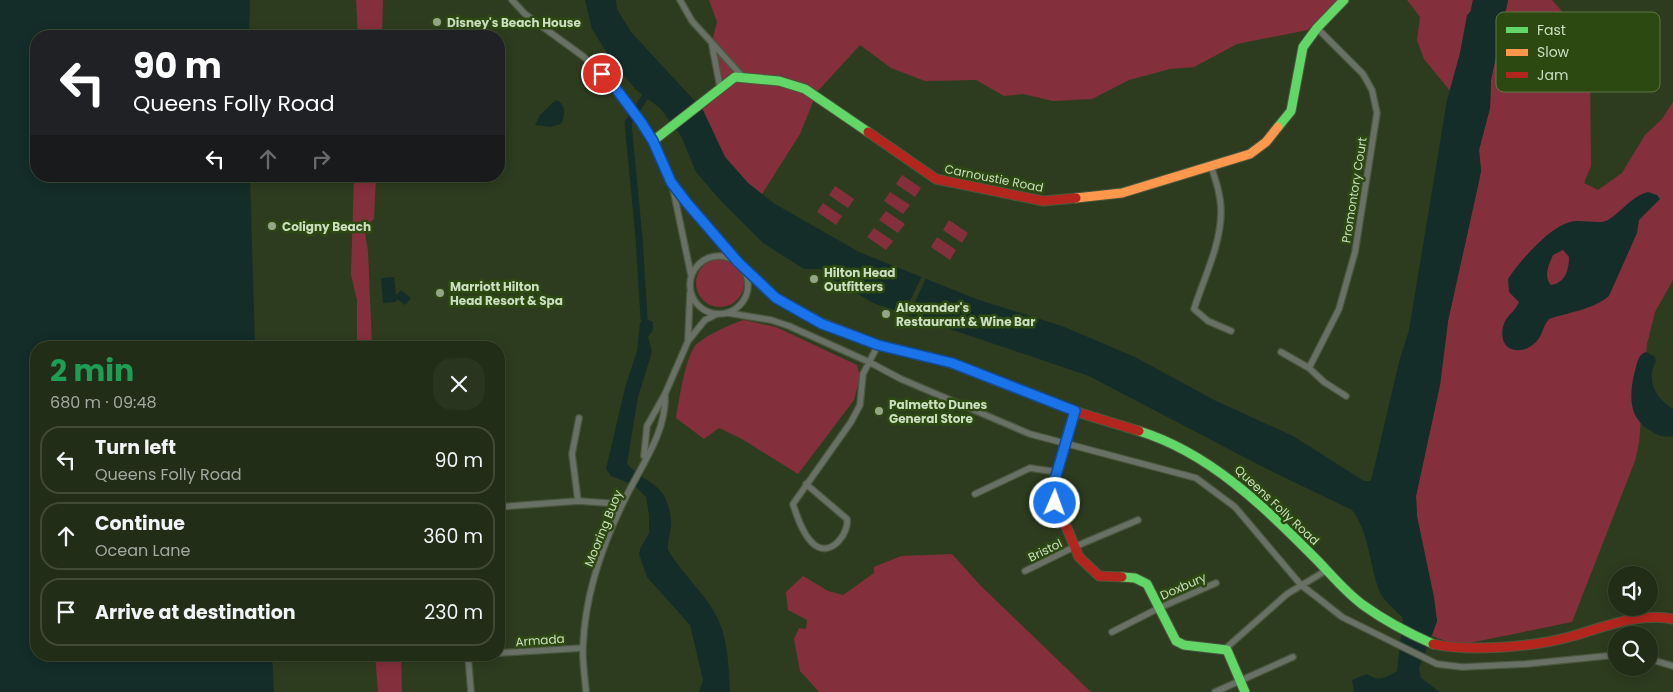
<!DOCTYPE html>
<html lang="en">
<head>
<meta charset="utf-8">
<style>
	body { margin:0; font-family:Poppins,sans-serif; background:#2a3520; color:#f1f3f6; height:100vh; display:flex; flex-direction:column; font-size:19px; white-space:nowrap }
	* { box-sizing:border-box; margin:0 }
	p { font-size:16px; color:#a2a8a1 }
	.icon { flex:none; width:28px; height:28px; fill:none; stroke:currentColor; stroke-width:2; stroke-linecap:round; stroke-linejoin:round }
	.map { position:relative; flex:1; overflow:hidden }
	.drawer { position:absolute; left:30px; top:341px; width:475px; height:320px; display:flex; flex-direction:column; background:#222d17; border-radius:20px; box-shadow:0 2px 12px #0003,0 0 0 1px #3f4936 }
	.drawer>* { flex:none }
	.banner { position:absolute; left:30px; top:30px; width:475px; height:152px; border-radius:20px; box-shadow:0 2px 12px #0003,0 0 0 1px #3f4936; background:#202124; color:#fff; overflow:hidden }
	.buttons { position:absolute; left:1608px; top:566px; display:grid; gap:10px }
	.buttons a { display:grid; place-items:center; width:50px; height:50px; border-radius:50%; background:#222d17; box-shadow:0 2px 12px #0003,0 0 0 1px #3f4936; font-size:25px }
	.pin { position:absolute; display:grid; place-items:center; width:42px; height:42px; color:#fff; margin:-21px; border:2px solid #fff; border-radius:50%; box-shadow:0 1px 5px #0007 }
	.me { position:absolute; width:55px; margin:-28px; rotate:2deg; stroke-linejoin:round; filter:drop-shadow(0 0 4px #0008) }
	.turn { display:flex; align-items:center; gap:18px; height:105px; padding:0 20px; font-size:22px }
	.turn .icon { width:65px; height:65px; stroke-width:2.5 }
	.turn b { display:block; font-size:35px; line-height:42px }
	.lanes { display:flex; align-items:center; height:48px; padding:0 20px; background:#0003; justify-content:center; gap:25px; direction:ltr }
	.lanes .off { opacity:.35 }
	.round { display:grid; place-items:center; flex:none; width:52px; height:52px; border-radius:20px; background:#2a3520 }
	.summary { display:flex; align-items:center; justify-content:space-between; height:85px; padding:0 20px }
	h1 { font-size:30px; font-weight:700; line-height:38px; color:#1e9e55 }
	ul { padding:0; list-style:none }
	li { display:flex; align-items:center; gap:15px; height:68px; margin:0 10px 8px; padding:0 10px; border:2px solid #3f4936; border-radius:20px }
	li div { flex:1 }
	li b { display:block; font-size:19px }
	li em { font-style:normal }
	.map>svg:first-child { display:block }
</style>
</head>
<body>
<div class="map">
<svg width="1673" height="692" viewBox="0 0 1673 692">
	<rect width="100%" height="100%" fill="#2d3c1f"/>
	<!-- green -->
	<path fill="#84303c" d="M 356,0 L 383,0 L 382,36 L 358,36 Z
		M 709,0 L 1339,0 L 1308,30 L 1237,44 L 1194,67 L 1170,69 L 1129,80 L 1092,99 L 1053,101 L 1023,94 L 1004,96 L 976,80 L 925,81 L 891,68 L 860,45 L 817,92 L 800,134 L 762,194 L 748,183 L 725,157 L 701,108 L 717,95 L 714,67 L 709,53 L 717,22 Z
		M 1407,0 L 1473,0 L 1451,92 L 1424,59 L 1417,40 L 1420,17 Z
		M 1508,0 L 1552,0 L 1581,33 L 1588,51 L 1590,72 L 1591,166 L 1584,183 L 1598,190 L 1622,173 L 1645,135 L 1662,119 L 1673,102 L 1673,280 L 1655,312 L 1647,344 L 1639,443 L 1635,461 L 1572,622 L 1469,643 L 1454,644 L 1432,636 L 1437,621 L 1417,516 L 1416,496 L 1440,385 L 1448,321 L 1481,171 L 1479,150 L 1490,108 L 1491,80 Z
		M 902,175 L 921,188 L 915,197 L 896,184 Z
		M 354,176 L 376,176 L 374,219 L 364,227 L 368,251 L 372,347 L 357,347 L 357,300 L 351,275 Z
		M 835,186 L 854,199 L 848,208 L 829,195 Z
		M 890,192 L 910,205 L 903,214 L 884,201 Z
		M 823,203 L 842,216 L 836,225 L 817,212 Z
		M 886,211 L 905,224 L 898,233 L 879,220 Z
		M 949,220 L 968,233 L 962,243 L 943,230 Z
		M 874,228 L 893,241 L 886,250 L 867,237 Z
		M 937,237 L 956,250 L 950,260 L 931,247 Z
		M696 283a24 24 0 1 1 48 0a24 24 0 1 1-48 0Z
		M 744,320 L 776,327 L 857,365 L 860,376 L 854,400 L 798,474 L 742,439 L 719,428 L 704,439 L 676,418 C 679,401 685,359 695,346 C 704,336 731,324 744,320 Z
		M 952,554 L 980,585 L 1091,692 L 819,692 L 800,671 L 794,639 L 799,628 L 806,629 L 807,620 L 788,610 L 786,592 L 803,576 L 828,591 L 843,595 L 874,573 L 874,567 L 901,556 Z
		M 375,655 L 401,655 L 402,692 L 378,692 Z"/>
	<!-- water -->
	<path fill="#142d29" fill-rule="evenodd" d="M 0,0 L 250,0 L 249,36 L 36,36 L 36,176 L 250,176 L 255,347 L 36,348 L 36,655 L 272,655 L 274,692 L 0,692 Z
		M 585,0 L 616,0 L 617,9 L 631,32 L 703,110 L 725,157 L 748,183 L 775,204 L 859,252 L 979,300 L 1062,326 L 1135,357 L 1214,400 L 1293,436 L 1364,481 L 1370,481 L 1372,477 L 1399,362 L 1409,330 L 1447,100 L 1460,53 L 1467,15 L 1471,11 L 1473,0 L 1508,0 L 1491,80 L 1490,108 L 1479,150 L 1481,171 L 1478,186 L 1448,321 L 1440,385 L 1416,496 L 1417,516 L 1434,597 L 1437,621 L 1419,668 L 1421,678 L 1440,692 L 1354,692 L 1352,680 L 1367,674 C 1379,682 1385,678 1397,671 L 1403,618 C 1396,611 1384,601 1380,592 C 1369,566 1370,533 1352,510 L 1263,467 L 1089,376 L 873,303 L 833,279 L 821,269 L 804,269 L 763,243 L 721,201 L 696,172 L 681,136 L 660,108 L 636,90 L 612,61 L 592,29 Z
		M 556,100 C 567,104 565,116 561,124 L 550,127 L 535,125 L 540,115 Z
		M 1648,192 L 1657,195 L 1660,199 L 1639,220 L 1637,233 L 1609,296 C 1592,310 1569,312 1549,319 C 1543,325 1543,335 1536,342 C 1530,348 1523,351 1515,350 C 1501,348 1500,332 1505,321 C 1509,314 1516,310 1519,302 L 1509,292 L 1508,279 C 1520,261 1548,228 1570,222 C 1581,219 1599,225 1608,220 C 1623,211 1630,197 1648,192 ZM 1563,250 L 1569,257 C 1569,270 1565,283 1551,285 C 1543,277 1549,264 1553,255 Z
		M 394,277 L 396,295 L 401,290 L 411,298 L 405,305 L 397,299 L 396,302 L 383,303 L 381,278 Z
		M 644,318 L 653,322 L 653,330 L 648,337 L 652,352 L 638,397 L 627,464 C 648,486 667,482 671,520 C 672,530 667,540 668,550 C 682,574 706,594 718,619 C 728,641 729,668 730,692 L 699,692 L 703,680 L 690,625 L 647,577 L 639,554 L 641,547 L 649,533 L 649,515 L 646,497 L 634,485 L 611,476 L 606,469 L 625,388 L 637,351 L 640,323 Z
		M 1646,352 L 1655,357 C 1657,363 1653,366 1652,372 C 1650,389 1660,401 1673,409 L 1673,436 C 1662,438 1657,435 1648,429 C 1626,415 1630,389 1636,367 C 1638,360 1639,354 1646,352 Z"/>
	<!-- pier -->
	<path fill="#2d3c1f" d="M 922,276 L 926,278 L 909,315 L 904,313 Z"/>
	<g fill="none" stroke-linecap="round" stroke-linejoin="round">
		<!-- canal -->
		<path stroke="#142d29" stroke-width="7" d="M 644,318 L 639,238 L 628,123 L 645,97"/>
		<defs>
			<path id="street" d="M 512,0 L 525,14 L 584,57 L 615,87 L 653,141 L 671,182 L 737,262
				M 680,0 L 692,21 L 743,77
				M 712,45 L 720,87
				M 1211,166 C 1216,181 1221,196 1221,212 C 1221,244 1204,278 1194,309 L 1208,321 L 1231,331
				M 672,184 L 691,275
				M690 285a29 29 0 1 1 58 0a29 29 0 1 1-58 0Z
				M 728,313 L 771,320 L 789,326 L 869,362 L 901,379 L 1030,434 L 1196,478 L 1235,507 L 1301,585 L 1318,598 L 1342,617 L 1437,664 L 1462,667 L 1526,664 L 1616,655
				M 688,339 L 690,293
				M 1281,352 L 1309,368 L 1324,382 L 1346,396
				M 1309,368 L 1339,309 L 1355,252 L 1377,113 L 1372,90 L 1363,74 L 1317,28
				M 644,456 L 647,426 L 665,394 L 688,341 L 705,320 L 717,314
				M 806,484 L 847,519 C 849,533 833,554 818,547 C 805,541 797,517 793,504 L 851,422 L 860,405 L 863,374 L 878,345
				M 975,494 L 1030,468 L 1057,472
				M 578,501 L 572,454 L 579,418
				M 499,507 L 578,501 L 622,504
				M 1025,571 L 1074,547 L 1138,520
				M 1112,632 L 1159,608 L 1216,583
				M 1225,649 L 1287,594 L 1327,570
				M 499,653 L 583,648
				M 468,655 L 471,692
				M 1649,659 L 1673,666
				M 586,692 C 585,677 582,661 583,646 C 585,596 601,548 623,503 C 639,468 667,434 665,394
				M 1215,692 L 1293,657"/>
			<path id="fast" d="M 1278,127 L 1291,111 L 1303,47 L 1317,28 L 1344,0
				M 653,141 L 735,77 L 779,81 L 805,89 L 868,132
				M 1139,431 C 1210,453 1263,506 1314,557 C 1330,573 1345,592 1363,605 C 1385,621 1408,633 1433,644
				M 1122,577 L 1135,578 L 1147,584 L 1176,641 L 1184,645 L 1227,650 L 1245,692"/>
			<path id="slow" d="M 1076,198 L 1122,193 L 1250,154 L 1266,142 L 1278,127"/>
			<path id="jam" d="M 868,132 L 936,179 L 1043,201 L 1076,198
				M 742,266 L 776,298 L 822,323 L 878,345 L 951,363 L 1077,412 L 1139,431
				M 1075,411 L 1057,472 L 1053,495 L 1079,557 L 1099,576 L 1122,577
				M 1433,644 C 1469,652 1533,647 1569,637 C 1603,628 1637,612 1673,619"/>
		</defs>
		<!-- street casing -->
		<use href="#street" stroke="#4a573e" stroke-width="8"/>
		<!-- fast casing -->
		<use href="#fast" stroke="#4a573e" stroke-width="11"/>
		<!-- slow casing -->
		<use href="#slow" stroke="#4a573e" stroke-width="11"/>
		<!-- jam casing -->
		<use href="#jam" stroke="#4a573e" stroke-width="11"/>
		<!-- street -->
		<use href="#street" stroke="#697065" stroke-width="5.5"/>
		<!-- fast -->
		<use href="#fast" stroke="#63d668" stroke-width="9"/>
		<!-- slow -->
		<use href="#slow" stroke="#ff974d" stroke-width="9"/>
		<!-- jam -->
		<use href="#jam" stroke="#b3261e" stroke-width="9"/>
	</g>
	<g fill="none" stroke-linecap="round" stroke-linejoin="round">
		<defs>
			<path id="route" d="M 602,74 L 617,90 L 641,122 L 653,141 L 671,182 L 687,203 L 738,262 L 776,298 L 822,324 L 857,337 L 878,345 L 952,363 L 1075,411 L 1053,486 L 1055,503"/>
		</defs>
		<!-- route casing -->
		<use href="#route" stroke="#114b97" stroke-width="12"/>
		<!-- route -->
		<use href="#route" stroke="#1a73e8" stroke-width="9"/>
	</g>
	<!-- markers -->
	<g fill="#94a588" stroke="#2d4912" stroke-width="2">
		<circle cx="437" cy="22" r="5"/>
		<circle cx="272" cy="226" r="5"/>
		<circle cx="814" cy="279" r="5"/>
		<circle cx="440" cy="293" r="5"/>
		<circle cx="886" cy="314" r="5"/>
		<circle cx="879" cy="411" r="5"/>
	</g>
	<g text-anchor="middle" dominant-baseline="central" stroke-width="5" stroke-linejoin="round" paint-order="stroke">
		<!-- poi labels -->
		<g font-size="12" font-weight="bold" fill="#ccdec0" stroke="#2d4912" text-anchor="start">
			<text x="447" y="22">Disney's Beach House</text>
			<text x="282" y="226">Coligny Beach</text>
			<text x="824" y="272">Hilton Head<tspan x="824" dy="14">Outfitters</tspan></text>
			<text x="450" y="286">Marriott Hilton<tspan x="450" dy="14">Head Resort &amp; Spa</tspan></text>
			<text x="896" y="307">Alexander's<tspan x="896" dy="14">Restaurant &amp; Wine Bar</tspan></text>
			<text x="889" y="404">Palmetto Dunes<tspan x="889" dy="14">General Store</tspan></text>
		</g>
		<!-- street labels -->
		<g font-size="12" fill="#ccdec0" stroke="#2d4912">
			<text transform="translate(994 178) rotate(11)">Carnoustie Road</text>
			<text transform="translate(1354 190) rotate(-81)">Promontory Court</text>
			<text transform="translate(1277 505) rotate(43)">Queens Folly Road</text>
			<text transform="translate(603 528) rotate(-68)">Mooring Buoy</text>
			<text transform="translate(1045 550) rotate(-26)">Bristol</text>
			<text transform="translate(1183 586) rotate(-24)">Doxbury</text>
			<text transform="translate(540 640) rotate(-4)">Armada</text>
		</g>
	</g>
	<!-- legend -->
	<rect x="1496" y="12" width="164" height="80" rx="8" fill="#2d4912" stroke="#5d7646" stroke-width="1"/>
	<rect x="1506" y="27" width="22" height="6" fill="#63d668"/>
	<rect x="1506" y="49" width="22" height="7" fill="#ff974d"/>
	<rect x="1506" y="72" width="22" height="6" fill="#b3261e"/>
	<g font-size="14" fill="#ccdec0">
		<text x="1537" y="35">Fast</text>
		<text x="1537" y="57">Slow</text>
		<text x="1537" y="80">Jam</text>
	</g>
</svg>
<div class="buttons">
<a><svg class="icon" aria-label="sound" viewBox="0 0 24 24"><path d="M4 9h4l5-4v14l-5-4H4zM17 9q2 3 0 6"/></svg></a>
<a><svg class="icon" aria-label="search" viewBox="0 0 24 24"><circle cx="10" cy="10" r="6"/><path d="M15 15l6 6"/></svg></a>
</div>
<div class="pin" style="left:602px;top:74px;background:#d93025"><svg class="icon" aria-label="arrive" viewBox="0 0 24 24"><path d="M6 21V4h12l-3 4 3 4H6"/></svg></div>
<svg class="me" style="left:1055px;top:503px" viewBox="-20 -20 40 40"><circle r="17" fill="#1a73e8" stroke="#fff" stroke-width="3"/><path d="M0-11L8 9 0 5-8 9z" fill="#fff"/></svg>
<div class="banner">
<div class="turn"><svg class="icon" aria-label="left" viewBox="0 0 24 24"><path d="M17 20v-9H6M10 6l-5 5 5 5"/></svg><div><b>90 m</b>Queens Folly Road</div></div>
<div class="lanes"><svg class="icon" aria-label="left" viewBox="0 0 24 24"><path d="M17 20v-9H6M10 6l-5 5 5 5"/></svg><svg class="icon off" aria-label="ahead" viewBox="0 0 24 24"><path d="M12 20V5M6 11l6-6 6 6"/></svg><svg class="icon off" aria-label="right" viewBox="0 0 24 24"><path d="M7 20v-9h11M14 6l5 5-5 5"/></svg></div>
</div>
<section class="drawer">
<div class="summary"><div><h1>2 min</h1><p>680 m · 09:48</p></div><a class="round"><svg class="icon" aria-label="close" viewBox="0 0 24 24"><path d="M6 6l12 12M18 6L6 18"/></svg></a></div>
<ul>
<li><svg class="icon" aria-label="left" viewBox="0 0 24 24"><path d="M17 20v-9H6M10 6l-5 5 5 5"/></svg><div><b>Turn left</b><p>Queens Folly Road</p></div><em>90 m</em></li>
<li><svg class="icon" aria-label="ahead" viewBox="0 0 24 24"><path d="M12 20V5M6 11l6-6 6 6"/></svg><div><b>Continue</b><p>Ocean Lane</p></div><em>360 m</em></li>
<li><svg class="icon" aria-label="arrive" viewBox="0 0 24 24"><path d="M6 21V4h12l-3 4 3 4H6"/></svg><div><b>Arrive at destination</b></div><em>230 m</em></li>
</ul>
</section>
</div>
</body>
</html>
